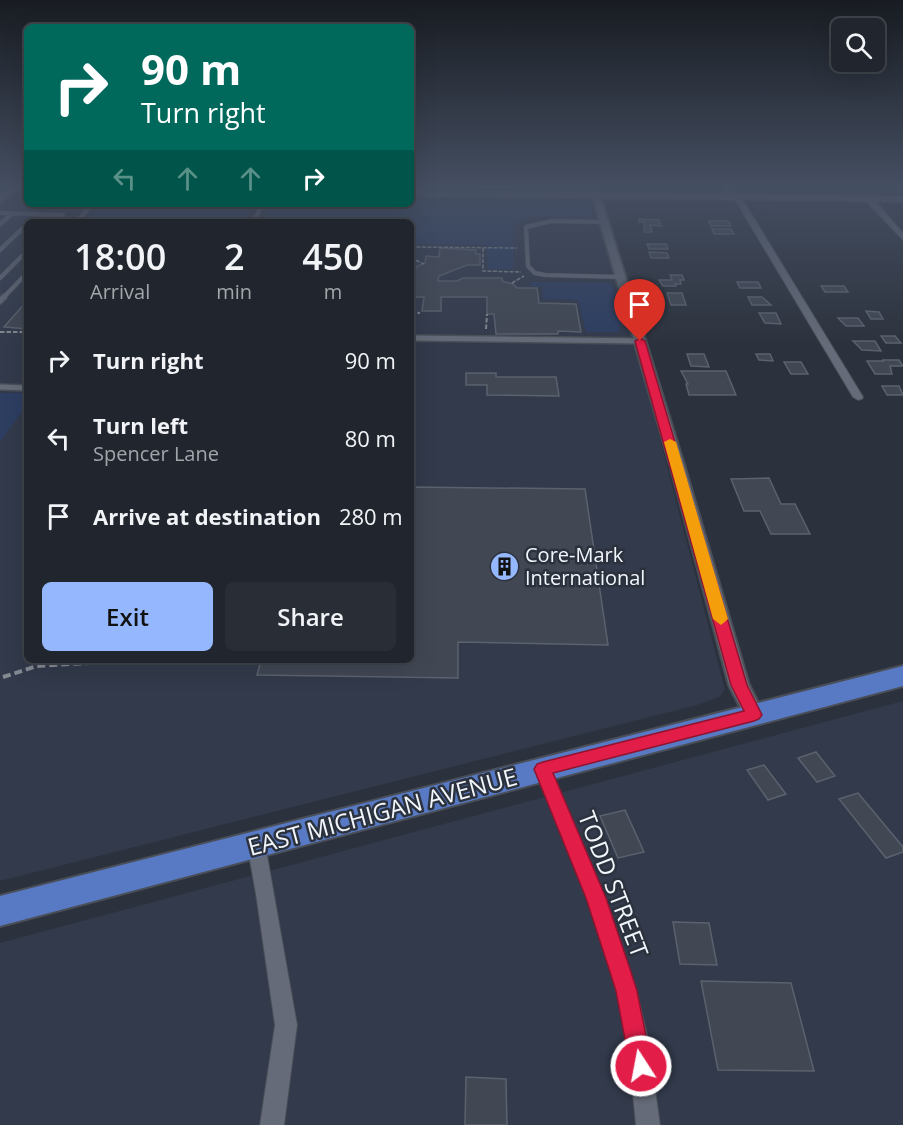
<!DOCTYPE html>
<html lang="en">
<head>
<meta charset="utf-8">
<style>
	body { margin:0; font-family:"Open Sans",sans-serif; background:#292e36; color:#f1f3f6; height:100vh; display:flex; flex-direction:column; font-size:22px; white-space:nowrap }
	* { box-sizing:border-box; margin:0 }
	p { font-size:20px; color:#a2a5aa }
	.icon { flex:none; width:33px; height:33px; fill:none; stroke:currentColor; stroke-width:2; stroke-linecap:round; stroke-linejoin:round }
	.map { position:relative; flex:1; overflow:hidden }
	.sheet { position:absolute; left:24px; top:219px; width:390px; height:444px; display:flex; flex-direction:column; background:#21262e; border-radius:9px; box-shadow:0 6px 24px #0002,0 0 0 2px #3e434a }
	.sheet>* { flex:none }
	.hud { position:absolute; left:24px; top:24px; width:390px; height:183px; border-radius:9px; box-shadow:0 6px 24px #0002,0 0 0 2px #3e434a; background:#00695c; color:#fff; overflow:hidden }
	.buttons { position:absolute; left:831px; top:18px; display:grid; gap:12px }
	.buttons a { display:grid; place-items:center; width:54px; height:54px; border-radius:9px; background:#21262e; box-shadow:0 6px 24px #0002,0 0 0 2px #3e434a; font-size:30px }
	.pin { position:absolute; display:grid; place-items:center; width:51px; height:51px; color:#fff; margin:-62px -26px; border-radius:50% 50% 50% 0; rotate:-45deg; box-shadow:0 0 6px #0007 }
	.pin .icon { rotate:45deg }
	.me { position:absolute; width:66px; margin:-33px; rotate:349deg; stroke-linejoin:round; filter:drop-shadow(0 0 4px #0008) }
	.turn { display:flex; align-items:center; gap:21px; height:126px; padding:0 18px; font-size:27px }
	.turn .icon { width:78px; height:78px; stroke-width:2.5 }
	.turn b { display:block; font-size:42px; line-height:51px }
	.lanes { display:flex; align-items:center; height:57px; padding:0 18px; background:#0003; justify-content:center; gap:30px; direction:ltr }
	.lanes .off { opacity:.35 }
	.eta { display:flex; justify-content:space-evenly; align-items:center; height:102px; text-align:center }
	.eta b { font-size:36px; font-weight:600; line-height:42px }
	.action { display:flex; gap:12px; margin-top:auto; padding:12px 18px }
	.action a { flex:1; height:69px; border-radius:9px; background:#94b7fd; color:#111; font-size:24px; font-weight:600; line-height:69px; text-align:center }
	.action a+a { background:#292e36; color:#f1f3f6 }
	ul { padding:0; list-style:none }
	li { display:flex; align-items:center; gap:18px; height:78px; padding:0 18px }
	li div { flex:1 }
	li b { display:block; font-size:22px }
	li em { font-style:normal }
	.map>svg:first-child { display:block }
</style>
</head>
<body>
<div class="map">
<svg width="903" height="1125" viewBox="0 0 903 1125">
	<rect width="100%" height="100%" fill="#2c323d"/>
	<!-- built -->
	<path fill="#323a4b" fill-rule="evenodd" d="M 27,191 L 27,204 L 411,204 L 411,195 L 585,198 L 591,200 L 624,300 L 725,690 L 719,697 L 697,705 L 0,881 L 0,203 L 13,195 ZM 27,222 L 411,222 L 411,660 L 27,660 Z
		M 903,701 L 903,1125 L 0,1125 L 0,943 Z"/>
	<!-- green -->
	<path fill="#2d3e61" d="M 411,197 L 589,199 L 593,218 L 528,217 L 514,223 L 513,269 L 488,269 L 486,245 L 411,244 L 411,222 L 264,222 L 272,204 L 411,204 Z
		M 102,204 L 254,204 L 244,222 L 85,222 Z
		M 531,282 L 610,283 C 621,296 625,318 618,332 L 586,332 L 578,300 L 543,299 L 542,287 L 529,286 Z
		M 0,393 L 27,393 L 27,405 L 0,442 Z"/>
	<!-- building -->
	<path fill="#414753" stroke="#5b626e" stroke-width="1.5" d="M 639,219 L 659,220 L 661,226 L 650,225 L 652,232 L 644,232 L 645,222 L 639,222 Z
		M 709,221 L 728,221 L 731,226 L 711,226 Z
		M 712,229 L 731,229 L 734,234 L 714,234 Z
		M 647,244 L 666,244 L 668,249 L 649,249 Z
		M 440,248 L 476,250 L 476,254 L 480,254 L 480,265 L 467,265 L 439,276 L 438,281 L 457,281 L 463,278 L 502,278 L 502,281 L 513,284 L 517,288 L 537,288 L 539,303 L 576,304 L 581,332 L 558,331 L 558,334 L 496,334 L 494,314 L 487,314 L 487,297 L 441,297 L 441,311 L 422,311 L 424,297 L 411,297 L 411,269 L 425,263 L 426,256 L 439,257 Z
		M 649,252 L 667,253 L 669,258 L 651,258 Z
		M 670,275 L 682,275 L 684,280 L 680,280 L 681,284 L 675,284 L 676,286 L 663,286 L 659,280 L 672,280 Z
		M 737,282 L 758,282 L 761,288 L 740,288 Z
		M 821,286 L 844,286 L 848,292 L 825,292 Z
		M 667,293 L 682,293 L 686,305 L 671,305 Z
		M 748,297 L 762,297 L 771,305 L 752,305 Z
		M 27,301 L 27,329 L 4,327 Z
		M 866,311 L 879,312 L 883,319 L 871,319 Z
		M 759,313 L 776,313 L 781,324 L 765,323 Z
		M 838,318 L 858,318 L 864,326 L 846,326 Z
		M 881,336 L 895,336 L 901,343 L 886,343 Z
		M 853,341 L 875,341 L 881,351 L 862,350 Z
		M 687,354 L 704,354 L 709,367 L 691,366 Z
		M 756,354 L 770,354 L 773,361 L 759,360 Z
		M 882,360 L 899,360 L 903,366 L 890,366 L 892,374 L 875,374 L 867,361 L 884,361 Z
		M 784,362 L 801,362 L 808,374 L 791,374 Z
		M 681,371 L 726,371 L 736,395 L 689,395 L 686,384 L 688,384 Z
		M 466,373 L 496,373 L 496,377 L 556,377 L 559,396 L 487,395 L 487,385 L 466,385 Z
		M 882,386 L 899,386 L 903,395 L 887,395 Z
		M 769,478 L 781,504 L 795,504 L 810,534 L 771,534 L 760,511 L 744,511 L 731,479 Z
		M 411,487 L 585,489 L 608,645 L 458,642 L 458,678 L 257,675 L 261,660 L 411,660 Z
		M 816,752 L 835,776 L 817,782 L 798,758 Z
		M 764,765 L 786,794 L 768,800 L 747,770 Z
		M 858,793 L 903,847 L 903,852 L 886,858 L 839,799 Z
		M 625,810 L 644,852 L 618,858 L 600,816 Z
		M 673,922 L 709,923 L 717,965 L 680,964 Z
		M 701,981 L 791,983 L 814,1071 L 718,1070 Z
		M 466,1077 L 506,1079 L 507,1125 L 465,1125 Z"/>
	<g fill="none" stroke-linecap="round" stroke-linejoin="round">
		<defs>
			<path id="service-far1" d="M 0,213 L 63,215 L 56,222
				M 76,222 L 93,204
				M 253,222 L 263,204
				M 604,222 L 552,221 L 526,227 L 528,266 L 535,273 L 545,275 L 622,277
				M 0,224 L 12,214
				M 0,250 L 27,224
				M 0,278 L 27,251
				M 2,299 L 27,273"/>
			<path id="service" d="M 0,301 L 4,297
				M 411,338 L 640,341
				M 0,387 L 27,388"/>
			<path id="minor" d="M 723,188 L 729,188 L 741,197 L 863,397 L 862,399 L 858,400 L 853,397 L 734,198 L 726,195 Z
				M 865,196 L 871,196 L 903,233 L 903,240 L 865,200 Z
				M 543,762 L 549,764 L 608,905 L 636,989 L 648,1039 L 660,1125 L 636,1125 C 632,1085 629,1045 620,1007 C 601,925 566,846 534,769 L 537,764 Z
				M 256,836 L 262,838 L 265,844 L 297,1025 L 284,1125 L 260,1125 L 275,1025 L 256,894 L 247,844 L 250,838 Z"/>
			<path id="tertiary" d="M 9,188 L 18,188 L 0,203 L 0,195 Z
				M 596,192 L 600,195 L 685,468 L 749,685 L 764,715 L 761,720 L 754,723 L 747,720 L 729,685 L 671,468 L 592,195 Z"/>
			<path id="secondary" d="M 14,188 L 27,188 L 27,191 L 19,191 Z
				M 411,190 L 903,196 L 903,202 L 411,196 Z"/>
			<path id="primary" d="M 903,666 L 903,686 L 0,926 L 0,896 Z"/>
		</defs>
		<!-- service-far1 casing -->
		<use href="#service-far1" stroke="#494e57" stroke-width="5"/>
		<!-- service casing -->
		<use href="#service" stroke="#494e57" stroke-width="8"/>
		<!-- minor casing -->
		<use href="#minor" stroke="#494e57" stroke-width="2"/>
		<!-- tertiary casing -->
		<use href="#tertiary" stroke="#494e57" stroke-width="4"/>
		<!-- secondary casing -->
		<use href="#secondary" stroke="#494e57" stroke-width="2"/>
		<!-- primary casing -->
		<use href="#primary" stroke="#494e57" stroke-width="4"/>
		<!-- path-far2 -->
		<path stroke="#848992" stroke-width="1.5" stroke-dasharray="4 1.5" stroke-linecap="butt" d="M 411,247 L 517,248
			M 483,248 L 483,271 L 521,272
			M 411,258 L 424,264
			M 512,283 L 524,276"/>
		<!-- path-far1 -->
		<path stroke="#848992" stroke-width="2" stroke-dasharray="4.5 2" stroke-linecap="butt" d="M 411,312 L 420,313
			M 486,329 L 487,314
			M 0,332 L 27,332"/>
		<!-- path -->
		<path stroke="#848992" stroke-width="4" stroke-dasharray="8 4" stroke-linecap="butt" d="M 3,677 L 37,666 L 122,661"/>
		<!-- service-far1 -->
		<use href="#service-far1" stroke="#656b78" stroke-width="4"/>
		<!-- service -->
		<use href="#service" stroke="#656b78" stroke-width="5"/>
		<!-- minor -->
		<use href="#minor" fill="#656b78" fill-rule="evenodd"/>
		<!-- tertiary -->
		<use href="#tertiary" fill="#656b78" fill-rule="evenodd"/>
		<!-- secondary -->
		<use href="#secondary" fill="#656b78" fill-rule="evenodd"/>
		<!-- primary -->
		<use href="#primary" fill="#5879c3" fill-rule="evenodd"/>
	</g>
	<!-- sky -->
	<linearGradient id="sky" x2="0" y2="1"><stop stop-color="#181c22"/><stop offset="0.54" stop-color="#454f62"/><stop offset="1" stop-color="#454f62" stop-opacity="0"/></linearGradient>
	<rect width="903" height="345" fill="url(#sky)"/>
	<!-- route -->
	<path fill="#e11d48" stroke="#92132f" stroke-width="1.5" d="M 640,338 L 645,341 L 747,685 L 762,715 L 759,719 L 754,721 L 553,773 L 606,898 L 631,972 L 637,991 L 652,1066 L 649,1074 L 641,1077 L 633,1074 L 630,1066 L 616,991 L 610,972 L 586,898 L 534,769 L 537,764 L 543,762 L 744,711 L 731,685 L 635,341 Z"/>
	<!-- slow -->
	<path fill="#f59e0b" d="M 670,439 L 676,442 L 728,619 L 721,625 L 713,619 L 664,442 Z"/>
	<!-- icons -->
	<defs>
		<symbol id="building-disc" viewBox="-11 -11 22 22"><circle r="9.5" fill="#94b7fd" stroke="#2c323d"/><path d="M-4-6H4V6H1V3H-1V6H-4ZM-2.5-4.3h1.7v1.8h-1.7ZM.8-4.3h1.7v1.8H.8ZM-2.5-1h1.7V.8h-1.7ZM.8-1h1.7V.8H.8Z" fill="#111"/></symbol>
	</defs>
	<g fill-rule="evenodd">
		<use href="#building-disc" x="488" y="550" width="33" height="33"/>
	</g>
	<g text-anchor="middle" dominant-baseline="central" stroke-width="5" stroke-linejoin="round" paint-order="stroke">
		<!-- poi labels -->
		<g font-size="20" fill="#f1f5fc" stroke="#2c323d" text-anchor="start">
			<text x="525" y="554">Core-Mark<tspan x="525" dy="23">International</tspan></text>
		</g>
		<!-- near-street labels -->
		<g font-size="24" fill="#f1f5fc" stroke="#2c323d">
			<text transform="translate(382 811) rotate(-15)">EAST MICHIGAN AVENUE</text>
			<text transform="translate(614 884) rotate(69)">TODD STREET</text>
		</g>
	</g>
</svg>
<div class="buttons">
<a><svg class="icon" aria-label="search" viewBox="0 0 24 24"><circle cx="10" cy="10" r="6"/><path d="M15 15l6 6"/></svg></a>
</div>
<div class="pin" style="left:640px;top:341px;background:#d93025"><svg class="icon" aria-label="arrive" viewBox="0 0 24 24"><path d="M6 21V4h12l-3 4 3 4H6"/></svg></div>
<svg class="me" style="left:641px;top:1066px" viewBox="-20 -20 40 40"><circle r="17" fill="#e11d48" stroke="#fff" stroke-width="3"/><path d="M0-11L8 9 0 5-8 9z" fill="#fff"/></svg>
<div class="hud">
<div class="turn"><svg class="icon" aria-label="right" viewBox="0 0 24 24"><path d="M7 20v-9h11M14 6l5 5-5 5"/></svg><div><b>90 m</b>Turn right</div></div>
<div class="lanes"><svg class="icon off" aria-label="left" viewBox="0 0 24 24"><path d="M17 20v-9H6M10 6l-5 5 5 5"/></svg><svg class="icon off" aria-label="ahead" viewBox="0 0 24 24"><path d="M12 20V5M6 11l6-6 6 6"/></svg><svg class="icon off" aria-label="ahead" viewBox="0 0 24 24"><path d="M12 20V5M6 11l6-6 6 6"/></svg><svg class="icon" aria-label="right" viewBox="0 0 24 24"><path d="M7 20v-9h11M14 6l5 5-5 5"/></svg></div>
</div>
<section class="sheet">
<div class="eta">
<div><b>18:00</b><p>Arrival</p></div>
<div><b>2</b><p>min</p></div>
<div><b>450</b><p>m</p></div>
</div>
<ul>
<li><svg class="icon" aria-label="right" viewBox="0 0 24 24"><path d="M7 20v-9h11M14 6l5 5-5 5"/></svg><div><b>Turn right</b></div><em>90 m</em></li>
<li><svg class="icon" aria-label="left" viewBox="0 0 24 24"><path d="M17 20v-9H6M10 6l-5 5 5 5"/></svg><div><b>Turn left</b><p>Spencer Lane</p></div><em>80 m</em></li>
<li><svg class="icon" aria-label="arrive" viewBox="0 0 24 24"><path d="M6 21V4h12l-3 4 3 4H6"/></svg><div><b>Arrive at destination</b></div><em>280 m</em></li>
</ul>
<div class="action"><a>Exit</a><a>Share</a></div>
</section>
</div>
</body>
</html>
